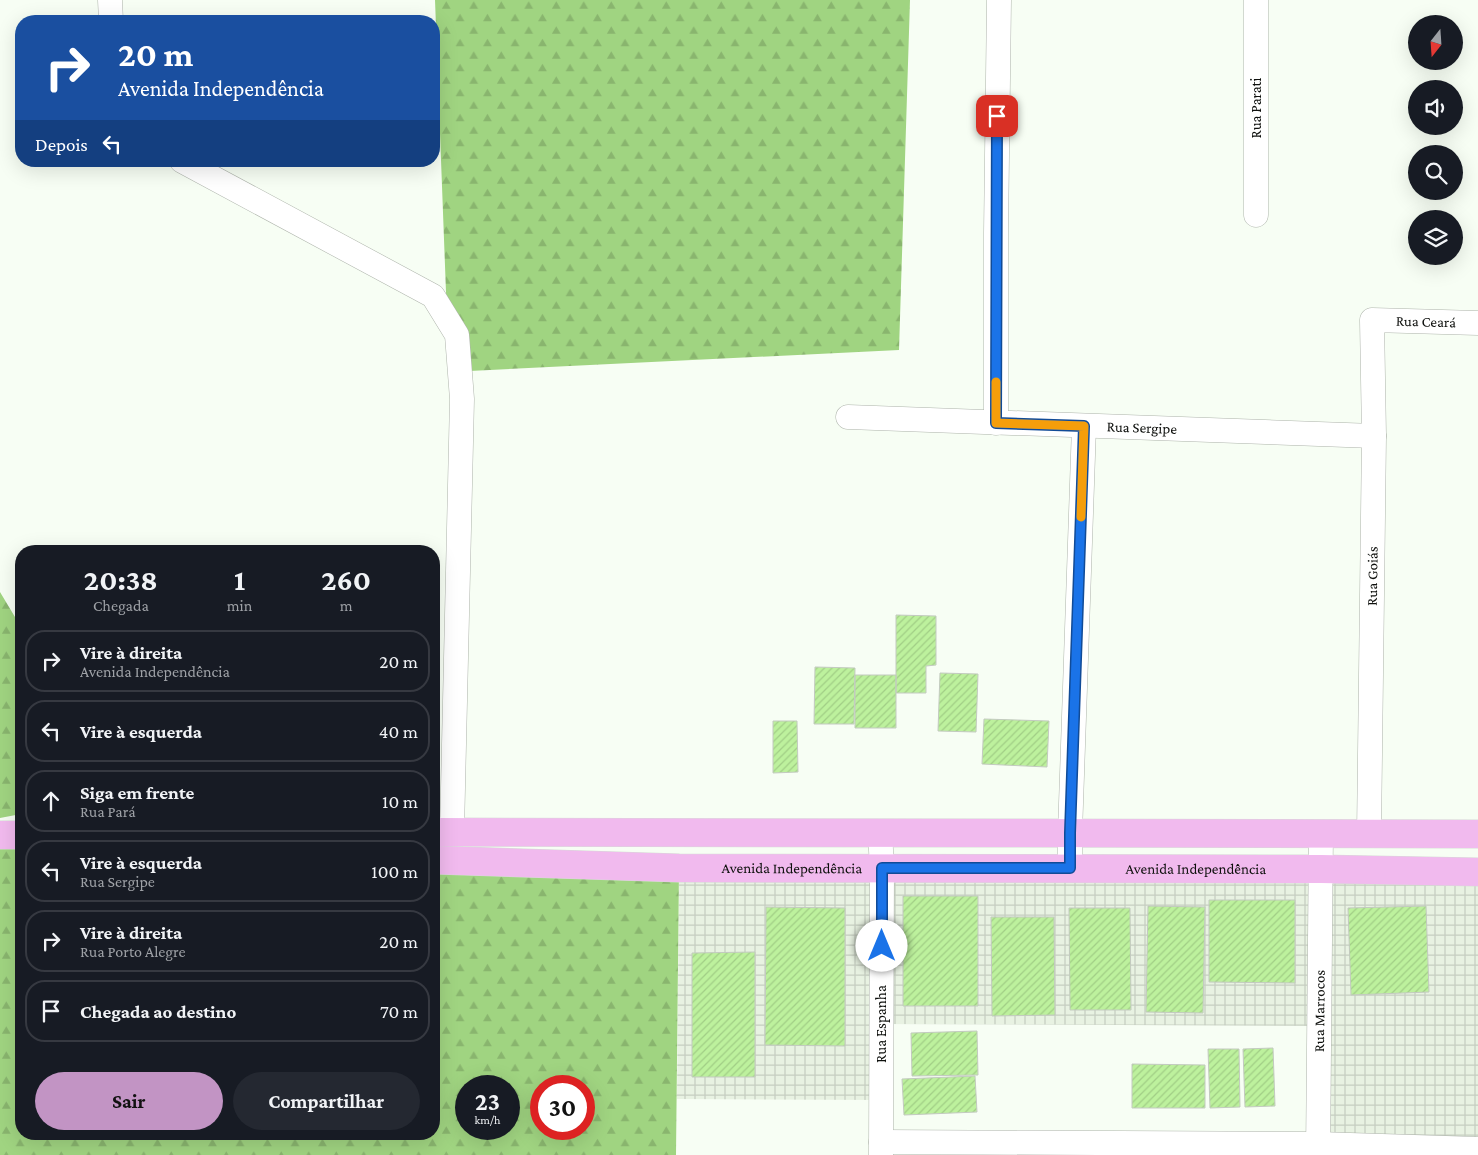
<!DOCTYPE html>
<html lang="pt">
<head>
<meta charset="utf-8">
<style>
	body { margin:0; font-family:"Crimson Pro",serif; background:#242831; color:#f1f3f6; height:100vh; display:flex; flex-direction:column; font-size:19px; white-space:nowrap }
	* { box-sizing:border-box; margin:0 }
	p { font-size:16px; color:#9ea1a6 }
	.icon { flex:none; width:28px; height:28px; fill:none; stroke:currentColor; stroke-width:2; stroke-linecap:round; stroke-linejoin:round }
	.map { position:relative; flex:1; overflow:hidden }
	.panel { position:absolute; left:15px; top:545px; width:425px; height:595px; display:flex; flex-direction:column; background:#171b24; border-radius:20px; box-shadow:0 5px 20px #0002 }
	.panel>* { flex:none }
	.banner { position:absolute; left:15px; top:15px; width:425px; height:152px; border-radius:20px; box-shadow:0 5px 20px #0002; background:#1a4fa0; color:#fff; overflow:hidden }
	.needle { width:32px; rotate:197deg }
	.controls { position:absolute; left:1408px; top:15px; display:grid; gap:10px }
	.controls a { display:grid; place-items:center; width:55px; height:55px; border-radius:50%; background:#171b24; box-shadow:0 5px 20px #0002; font-size:25px }
	.speed { position:absolute; left:455px; top:1075px; display:flex; gap:10px; font-size:25px; font-weight:700; text-align:center }
	.speed>* { display:grid; place-content:center; width:65px; height:65px; border-radius:50%; background:#171b24; box-shadow:0 5px 20px #0002; line-height:1 }
	.speed small { font-size:12px; font-weight:400 }
	.speed .limit { border:8px solid #d22; background:#fff; color:#111 }
	.pin { position:absolute; display:grid; place-items:center; width:42px; height:42px; color:#fff; margin:-21px; border-radius:10px; box-shadow:0 2px 8px #0006 }
	.me { position:absolute; width:55px; margin:-28px; rotate:0deg; stroke-linejoin:round; filter:drop-shadow(0 0 4px #0008) }
	.turn { display:flex; align-items:center; gap:18px; height:105px; padding:0 20px; font-size:22px }
	.turn .icon { width:65px; height:65px; stroke-width:2.5 }
	.turn b { display:block; font-size:35px; line-height:42px }
	.then { display:flex; align-items:center; height:48px; padding:0 20px; background:#0003; gap:10px; font-size:19px }
	.eta { display:flex; justify-content:space-evenly; align-items:center; height:85px; text-align:center }
	.eta b { font-size:30px; font-weight:700; line-height:35px }
	.action { display:flex; gap:10px; margin-top:auto; padding:10px 20px }
	.action a { flex:1; height:58px; border-radius:30px; background:#c294c4; color:#111; font-size:20px; font-weight:700; line-height:58px; text-align:center }
	.action a+a { background:#242831; color:#f1f3f6 }
	ul { padding:0; list-style:none }
	li { display:flex; align-items:center; gap:15px; height:62px; margin:0 10px 8px; padding:0 10px; border:2px solid #363941; border-radius:20px }
	li div { flex:1 }
	li b { display:block; font-size:19px }
	li em { font-style:normal }
	.map>svg:first-child { display:block }
</style>
</head>
<body>
<div class="map">
<svg width="1478" height="1155" viewBox="0 0 1478 1155">
	<defs>
		<pattern id="industrial-grid" width="8" height="8" patternUnits="userSpaceOnUse" patternTransform="scale(1.25)"><rect width="8" height="8" fill="#e8f2e2"/><path d="M0 4h8M4 0v8" fill="none" stroke="#c6cec1"/></pattern>
		<pattern id="forest-firs" width="22" height="20" patternUnits="userSpaceOnUse" patternTransform="scale(1.25)"><rect width="22" height="20" fill="#a0d481"/><path d="M5 1l3.5 6h-7zM16 11l3.5 6h-7z" fill="#89b56e"/></pattern>
		<pattern id="building-hatch" width="6" height="6" patternUnits="userSpaceOnUse" patternTransform="scale(1.25)"><rect width="6" height="6" fill="#bdf19d"/><path d="M-1 1l2-2M0 6l6-6M5 7l2-2" fill="none" stroke="#a1ce86"/></pattern>
	</defs>
	<rect width="100%" height="100%" fill="#f7fef4"/>
	<!-- industrial -->
	<path fill="url(#industrial-grid)" d="M 679,868 L 1478,872 L 1478,1149 L 1318,1144 L 1319,1026 L 882,1024 L 880,1100 L 677,1099 Z"/>
	<!-- forest -->
	<path fill="url(#forest-firs)" fill-rule="evenodd" d="M 435,0 L 910,0 L 899,350 L 449,372 Z
		M 0,592 L 21,627 L 21,814 L 0,818 Z
		M 0,835 L 21,835 L 21,1134 L 434,1134 L 434,860 L 679,868 L 676,1155 L 0,1155 ZM 466,1086 L 509,1086 L 509,1129 L 466,1129 ZM 541,1086 L 584,1086 L 584,1129 L 541,1129 Z"/>
	<!-- building -->
	<path fill="url(#building-hatch)" stroke="#c3cac0" d="M 896,615 L 936,616 L 936,665 L 926,666 L 926,693 L 896,693 Z
		M 815,667 L 855,668 L 854,724 L 814,724 Z
		M 940,673 L 978,674 L 976,732 L 938,731 Z
		M 855,675 L 896,675 L 896,728 L 855,728 Z
		M 984,719 L 1049,721 L 1047,767 L 982,764 Z
		M 773,721 L 797,721 L 798,772 L 773,773 Z
		M 903,896 L 978,896 L 978,1006 L 903,1006 Z
		M 1209,900 L 1295,900 L 1295,983 L 1209,982 Z
		M 1148,906 L 1205,907 L 1203,1013 L 1146,1012 Z
		M 1426,906 L 1429,992 L 1351,995 L 1348,908 Z
		M 766,907 L 845,908 L 845,1046 L 765,1045 Z
		M 1069,908 L 1130,908 L 1131,1010 L 1070,1010 Z
		M 991,917 L 1054,917 L 1055,1015 L 992,1016 Z
		M 755,952 L 755,1077 L 692,1077 L 692,953 Z
		M 977,1031 L 978,1075 L 912,1076 L 911,1033 Z
		M 1273,1048 L 1275,1106 L 1245,1107 L 1243,1049 Z
		M 1208,1049 L 1239,1049 L 1240,1107 L 1210,1108 Z
		M 1132,1064 L 1205,1065 L 1205,1108 L 1132,1108 Z
		M 975,1076 L 977,1112 L 904,1115 L 902,1079 Z"/>
	<g fill="none" stroke-linecap="round" stroke-linejoin="round">
		<defs>
			<g id="minor">
				<path d="M 110,0 L 111,21"/>
				<path d="M 182,161 L 433,296 L 457,335 L 462,399 L 452,831"/>
				<path d="M 1256,215 L 1256,0"/>
				<path id="s1" d="M 848,417 L 1374,436"/>
				<path d="M 996,423 L 996,233 L 999,0"/>
				<path d="M 880,832 L 882,868 L 881,1155"/>
				<path id="s2" d="M 1369,834 L 1374,436 L 1372,320 L 1478,323"/>
				<path d="M 1070,869 L 1070,833 L 1084,426"/>
				<path d="M 881,1142 L 1318,1144 L 1478,1149"/>
				<path id="s3" d="M 1318,1155 L 1321,833"/>
			</g>
			<g id="primary">
				<path d="M 434,832 L 1478,834"/>
				<path d="M 0,835 L 21,835"/>
				<path id="s4" d="M 434,860 L 679,868 L 1321,869 L 1478,872"/>
			</g>
		</defs>
		<!-- minor casing -->
		<use href="#minor" stroke="#aeb4ab" stroke-width="25"/>
		<!-- primary casing -->
		<use href="#primary" stroke="#d8d9d8" stroke-width="29"/>
		<!-- minor -->
		<use href="#minor" stroke="#fff" stroke-width="24"/>
		<!-- primary -->
		<use href="#primary" stroke="#f1baee" stroke-width="28"/>
	</g>
	<g fill="none" stroke-linecap="round" stroke-linejoin="round">
		<defs>
			<path id="route" d="M 882,946 L 882,868 L 1070,868 L 1070,833 L 1084,426 L 996,423 L 997,116"/>
		</defs>
		<!-- route casing -->
		<use href="#route" stroke="#114b97" stroke-width="12"/>
		<!-- route -->
		<use href="#route" stroke="#1a73e8" stroke-width="9"/>
		<!-- slow -->
		<path stroke="#f59e0b" stroke-width="9" d="M 996,382 L 996,423 L 1084,426 L 1081,517"/>
	</g>
	<g text-anchor="middle" dominant-baseline="central" stroke-width="4.5" stroke-linejoin="round" paint-order="stroke">
		<!-- street labels -->
		<g font-size="15" fill="#0e100d" stroke="#fff">
			<text transform="translate(1256 108) rotate(-90)">Rua Parati</text>
			<text stroke="none"><textPath href="#s2" startOffset="568">Rua Ceará</textPath></text>
			<text stroke="none"><textPath href="#s1" startOffset="294">Rua Sergipe</textPath></text>
			<text stroke="none"><textPath href="#s2" startOffset="258">Rua Goiás</textPath></text>
			<text stroke="none"><textPath href="#s4" startOffset="358">Avenida Independência</textPath></text>
			<text stroke="none"><textPath href="#s4" startOffset="762">Avenida Independência</textPath></text>
			<text stroke="none"><textPath href="#s3" startOffset="144">Rua Marrocos</textPath></text>
			<text transform="translate(881 1024) rotate(-90)">Rua Espanha</text>
		</g>
	</g>
</svg>
<div class="controls">
<a><svg class="needle" viewBox="-14 -14 28 28"><path d="M0-13l5 13h-10z" fill="#e53935"/><path d="M0 13l5-13h-10z" fill="#9ea1a6"/></svg></a>
<a><svg class="icon" aria-label="sound" viewBox="0 0 24 24"><path d="M4 9h4l5-4v14l-5-4H4zM17 9q2 3 0 6"/></svg></a>
<a><svg class="icon" aria-label="search" viewBox="0 0 24 24"><circle cx="10" cy="10" r="6"/><path d="M15 15l6 6"/></svg></a>
<a><svg class="icon" aria-label="layers" viewBox="0 0 24 24"><path d="M12 4l9 5-9 5-9-5zM3 14l9 5 9-5"/></svg></a>
</div>
<div class="speed"><div>23<small>km/h</small></div><div class="limit">30</div></div>
<div class="pin" style="left:997px;top:116px;background:#d93025"><svg class="icon" aria-label="arrive" viewBox="0 0 24 24"><path d="M6 21V4h12l-3 4 3 4H6"/></svg></div>
<svg class="me" style="left:882px;top:946px" viewBox="-20 -20 40 40"><circle r="19" fill="#fff"/><path d="M0-13L10 11 0 6-10 11z" fill="#1a73e8"/></svg>
<div class="banner">
<div class="turn"><svg class="icon" aria-label="right" viewBox="0 0 24 24"><path d="M7 20v-9h11M14 6l5 5-5 5"/></svg><div><b>20 m</b>Avenida Independência</div></div>
<div class="then">Depois<svg class="icon" aria-label="left" viewBox="0 0 24 24"><path d="M17 20v-9H6M10 6l-5 5 5 5"/></svg></div>
</div>
<section class="panel">
<div class="eta">
<div><b>20:38</b><p>Chegada</p></div>
<div><b>1</b><p>min</p></div>
<div><b>260</b><p>m</p></div>
</div>
<ul>
<li><svg class="icon" aria-label="right" viewBox="0 0 24 24"><path d="M7 20v-9h11M14 6l5 5-5 5"/></svg><div><b>Vire à direita</b><p>Avenida Independência</p></div><em>20 m</em></li>
<li><svg class="icon" aria-label="left" viewBox="0 0 24 24"><path d="M17 20v-9H6M10 6l-5 5 5 5"/></svg><div><b>Vire à esquerda</b></div><em>40 m</em></li>
<li><svg class="icon" aria-label="ahead" viewBox="0 0 24 24"><path d="M12 20V5M6 11l6-6 6 6"/></svg><div><b>Siga em frente</b><p>Rua Pará</p></div><em>10 m</em></li>
<li><svg class="icon" aria-label="left" viewBox="0 0 24 24"><path d="M17 20v-9H6M10 6l-5 5 5 5"/></svg><div><b>Vire à esquerda</b><p>Rua Sergipe</p></div><em>100 m</em></li>
<li><svg class="icon" aria-label="right" viewBox="0 0 24 24"><path d="M7 20v-9h11M14 6l5 5-5 5"/></svg><div><b>Vire à direita</b><p>Rua Porto Alegre</p></div><em>20 m</em></li>
<li><svg class="icon" aria-label="arrive" viewBox="0 0 24 24"><path d="M6 21V4h12l-3 4 3 4H6"/></svg><div><b>Chegada ao destino</b></div><em>70 m</em></li>
</ul>
<div class="action"><a>Sair</a><a>Compartilhar</a></div>
</section>
</div>
</body>
</html>
